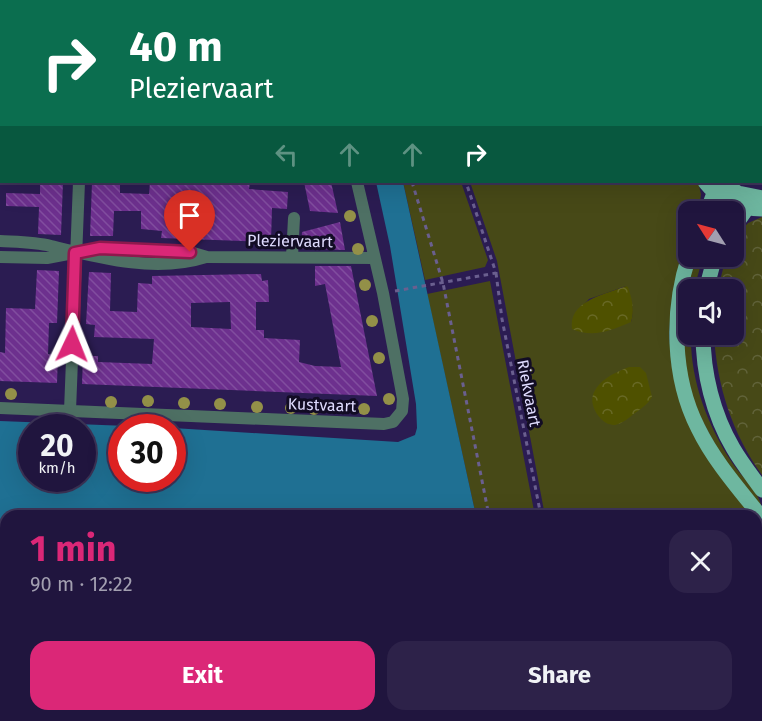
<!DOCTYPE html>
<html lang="en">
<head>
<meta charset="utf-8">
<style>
	body { margin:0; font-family:"Fira Sans",sans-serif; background:#2d2249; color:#f1f3f6; height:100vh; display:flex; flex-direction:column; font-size:22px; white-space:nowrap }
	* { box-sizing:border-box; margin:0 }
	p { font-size:20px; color:#a29fb0 }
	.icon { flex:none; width:33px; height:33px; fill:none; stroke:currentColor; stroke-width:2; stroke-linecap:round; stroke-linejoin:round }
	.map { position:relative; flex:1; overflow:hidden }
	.drawer { position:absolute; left:0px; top:510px; width:762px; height:212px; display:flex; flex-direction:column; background:#20153e; border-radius:18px 18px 0 0; box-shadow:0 6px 24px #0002,0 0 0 2px #3d3458 }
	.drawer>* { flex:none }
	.guide { position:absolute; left:0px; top:0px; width:762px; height:183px; box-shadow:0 6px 24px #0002,0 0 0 2px #3d3458; background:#0b6e4f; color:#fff; overflow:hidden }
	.needle { width:39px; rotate:306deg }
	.fabs { position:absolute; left:678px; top:201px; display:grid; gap:12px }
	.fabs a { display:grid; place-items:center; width:66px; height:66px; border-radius:12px; background:#20153e; box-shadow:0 6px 24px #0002,0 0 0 2px #3d3458; font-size:30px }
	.speed { position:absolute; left:18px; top:414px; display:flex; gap:12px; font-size:30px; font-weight:700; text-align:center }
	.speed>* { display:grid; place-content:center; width:78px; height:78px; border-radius:50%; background:#20153e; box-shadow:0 6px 24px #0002,0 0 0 2px #3d3458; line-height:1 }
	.speed small { font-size:15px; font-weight:400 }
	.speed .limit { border:9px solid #d22; background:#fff; color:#111 }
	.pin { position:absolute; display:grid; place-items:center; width:51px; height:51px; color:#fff; margin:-62px -26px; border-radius:50% 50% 50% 0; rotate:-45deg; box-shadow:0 0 6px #0007 }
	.pin .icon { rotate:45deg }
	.me { position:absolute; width:66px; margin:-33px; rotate:2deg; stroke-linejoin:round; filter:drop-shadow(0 0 4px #0008) }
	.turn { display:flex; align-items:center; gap:21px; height:126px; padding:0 30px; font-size:27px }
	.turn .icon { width:78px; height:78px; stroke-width:2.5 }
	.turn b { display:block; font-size:42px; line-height:51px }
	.lanes { display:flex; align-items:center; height:57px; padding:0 30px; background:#0003; justify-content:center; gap:30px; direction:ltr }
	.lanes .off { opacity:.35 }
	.round { display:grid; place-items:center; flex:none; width:63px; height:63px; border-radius:18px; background:#2d2249 }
	.headline { display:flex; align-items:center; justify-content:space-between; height:102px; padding:0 30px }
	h1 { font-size:36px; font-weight:700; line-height:45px; color:#db2777 }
	.primary-button { display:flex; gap:12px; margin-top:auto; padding:12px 30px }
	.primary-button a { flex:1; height:69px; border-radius:18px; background:#db2777; color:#fff; font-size:24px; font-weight:700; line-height:69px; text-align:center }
	.primary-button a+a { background:#2d2249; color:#f1f3f6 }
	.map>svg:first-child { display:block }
</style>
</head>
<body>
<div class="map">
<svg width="762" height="721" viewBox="0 0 762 721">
	<defs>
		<pattern id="forest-crowns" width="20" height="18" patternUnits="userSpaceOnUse" patternTransform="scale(1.5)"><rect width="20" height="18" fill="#4f5100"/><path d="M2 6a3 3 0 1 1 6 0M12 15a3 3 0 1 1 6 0" fill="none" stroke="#686926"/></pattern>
		<pattern id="park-crowns" width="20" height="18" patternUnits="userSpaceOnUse" patternTransform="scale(1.5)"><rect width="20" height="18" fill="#474917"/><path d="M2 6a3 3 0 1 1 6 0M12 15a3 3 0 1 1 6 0" fill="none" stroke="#61633a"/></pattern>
		<pattern id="building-back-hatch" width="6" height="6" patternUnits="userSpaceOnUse" patternTransform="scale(1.5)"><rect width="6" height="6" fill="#6d308e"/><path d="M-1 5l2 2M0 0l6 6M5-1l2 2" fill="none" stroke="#814d9f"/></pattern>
	</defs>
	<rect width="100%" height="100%" fill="#2b1c52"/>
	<!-- grass -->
	<path fill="#474917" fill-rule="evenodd" d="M 403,182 L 461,182 L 488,260 L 485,267 L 425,280 Z
		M 470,182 L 698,182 L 701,194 L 699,211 L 688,212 L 688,238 L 681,257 L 671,308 L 669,335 L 672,365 L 754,516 L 545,516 L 497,261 ZM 626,286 C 631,299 635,309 631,322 L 575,314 L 589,299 Z
		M 694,257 L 703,257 L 694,289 L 688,290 L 688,334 L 691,335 C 690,379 707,424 731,461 C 740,476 762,493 762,511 C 723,466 683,404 682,343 C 682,313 688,285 694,257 Z
		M 490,281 L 535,516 L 476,516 L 427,294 Z
		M 762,601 L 762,721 L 656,721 L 660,716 L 756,716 L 756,606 Z"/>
	<!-- forest -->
	<path fill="url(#forest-crowns)" d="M 626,286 L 628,287 C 632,299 635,310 631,322 C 610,331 593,338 572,329 C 568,300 607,294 626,286 Z
		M 629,367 L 640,367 L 646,373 L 652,397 C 648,404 642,408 635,413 C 630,417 622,424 615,425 C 602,426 589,407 593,395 C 598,380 616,372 629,367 Z
		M 0,607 L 6,607 L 6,695 L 0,695 Z
		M 0,702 L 6,702 L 6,716 L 70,716 L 80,721 L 0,721 Z
		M 180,716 L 325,716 L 318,721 L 179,721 Z
		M 337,716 L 455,716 L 456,721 L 329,721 Z"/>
	<!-- park -->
	<path fill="url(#park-crowns)" d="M 762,217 L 762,475 C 732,433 717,386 714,335 L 734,334 L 734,290 L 718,289 L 726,257 L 734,256 L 734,238 L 748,223 Z"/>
	<!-- water -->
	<path fill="#1f7093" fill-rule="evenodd" d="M 376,182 L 403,182 L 476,516 L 6,516 L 6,596 L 0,596 L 0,421 L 153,427 L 122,428 L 122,478 L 172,478 L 173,428 L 398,442 L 415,435 L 417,428 L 416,404 L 390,246 ZM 32,428 L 82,428 L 82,478 L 32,478 Z"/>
	<!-- building -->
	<path fill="url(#building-back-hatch)" fill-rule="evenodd" d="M 40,182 L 63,182 L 61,235 L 38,234 L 39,207 L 6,206 L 6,193 L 40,194 Z
		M 150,182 L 250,182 L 249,189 L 288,192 L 287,209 L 272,208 L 271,242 L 161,238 L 162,231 L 141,229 L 141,211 L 114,211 L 113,236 L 90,236 L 92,183 L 120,185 L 120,193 L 149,194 Z
		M 304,182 L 331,182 L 338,213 L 310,211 Z
		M 340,222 L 345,250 L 301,249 L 302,232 Z
		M 315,266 L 351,266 L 377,396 L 82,384 L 83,356 L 98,356 L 98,362 L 152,364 L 154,339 L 94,337 L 95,325 L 86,324 L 89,272 L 111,273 L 110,311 L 137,312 L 138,283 L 152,284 L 152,276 L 261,274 L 262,281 L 268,280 L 269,302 L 256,302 L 256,330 L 264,330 L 264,338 L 300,340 L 299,362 L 315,366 L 341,367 L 325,284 L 315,286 ZM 230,302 L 231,329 L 191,327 L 191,303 Z
		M 37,270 L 59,271 L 57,323 L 49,323 L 48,354 L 58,355 L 57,383 L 0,381 L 0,352 L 5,353 L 6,308 L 35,309 Z"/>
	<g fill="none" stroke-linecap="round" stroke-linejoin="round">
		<!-- path -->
		<path stroke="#6a5f8f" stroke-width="3" stroke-dasharray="4.5 4.5" stroke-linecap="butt" d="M 355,0 L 355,2
			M 400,0 L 401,2
			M 412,182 L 443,283 L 489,516
			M 496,273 L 502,319 L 541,516
			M 395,291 L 496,273 L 466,182
			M 756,599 L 762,594
			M 0,603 L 6,604
			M 0,700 L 6,700
			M 93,716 L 103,721
			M 472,716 L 473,721
			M 528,716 L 529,721
			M 580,716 L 581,721
			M 324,721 L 331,716
			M 652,721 L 655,716"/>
		<!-- lane -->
		<path stroke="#4e7064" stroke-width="6" d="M 209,0 L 210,2
			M 187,2 L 187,0"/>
		<!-- street -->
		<path stroke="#4e7064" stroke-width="12" d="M 294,0 L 294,2
			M 106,2 L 106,0
			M 0,73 L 2,73
			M 0,109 L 2,110
			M 0,241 C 17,242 35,242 51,246 C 100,258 156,273 206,257
			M 0,257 L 47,258 L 100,248 L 190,252 L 207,257 L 374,258
			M 292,257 L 294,218
			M 0,408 L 384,424 L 393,422 L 402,411 L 403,399 L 383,293 L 357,182
			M 70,411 L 79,182"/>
		<!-- secondary -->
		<path stroke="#619886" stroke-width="12" d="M 624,0 L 625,2
			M 653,0 L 655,2"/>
		<!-- primary -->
		<path stroke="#6eb7a0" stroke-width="15" d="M 760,71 L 762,71
			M 760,84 L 762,84
			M 705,182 C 718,199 740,209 762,209
			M 721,182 L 738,193 L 762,198
			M 707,212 L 714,193
			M 734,227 L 748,207
			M 689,256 C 671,310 672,377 698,428 C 714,461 739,489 762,518
			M 706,290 L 715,256
			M 703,334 C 703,373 713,414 733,448 C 741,462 752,476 762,490"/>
	</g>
	<!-- trees -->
	<g fill="#939048">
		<circle cx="350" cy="216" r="6"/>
		<circle cx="358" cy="249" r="6"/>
		<circle cx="365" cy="285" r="6"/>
		<circle cx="372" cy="321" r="6"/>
		<circle cx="379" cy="358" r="6"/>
		<circle cx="11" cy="394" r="6"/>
		<circle cx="389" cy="399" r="6"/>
		<circle cx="148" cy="401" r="6"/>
		<circle cx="111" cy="402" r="6"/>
		<circle cx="184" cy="403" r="6"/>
		<circle cx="220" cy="404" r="6"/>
		<circle cx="257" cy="407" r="6"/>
		<circle cx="291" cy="408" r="6"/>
		<circle cx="314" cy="409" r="6"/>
		<circle cx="364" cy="409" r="6"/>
	</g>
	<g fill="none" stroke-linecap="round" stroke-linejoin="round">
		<defs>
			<path id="route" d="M 72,344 L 75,253 L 100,248 L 190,252"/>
		</defs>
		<!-- route casing -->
		<use href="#route" stroke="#8e194d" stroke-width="15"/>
		<!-- route -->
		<use href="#route" stroke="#db2777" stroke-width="10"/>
	</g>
	<g text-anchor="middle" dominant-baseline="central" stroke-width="6" stroke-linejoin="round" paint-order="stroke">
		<!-- street labels -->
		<g font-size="16" fill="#dfdbfe" stroke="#120c24">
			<text transform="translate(290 241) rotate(1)">Pleziervaart</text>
			<text transform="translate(529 393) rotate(79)">Riekvaart</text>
			<text transform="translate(322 405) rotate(2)">Kustvaart</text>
		</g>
	</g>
</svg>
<div class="fabs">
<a><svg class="needle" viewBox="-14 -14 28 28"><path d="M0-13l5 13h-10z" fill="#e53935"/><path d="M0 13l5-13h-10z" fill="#a29fb0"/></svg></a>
<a><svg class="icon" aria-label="sound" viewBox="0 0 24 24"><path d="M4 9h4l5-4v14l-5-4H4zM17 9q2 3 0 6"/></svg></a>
</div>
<div class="speed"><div>20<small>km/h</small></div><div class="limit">30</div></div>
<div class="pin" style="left:190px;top:252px;background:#d93025"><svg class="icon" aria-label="arrive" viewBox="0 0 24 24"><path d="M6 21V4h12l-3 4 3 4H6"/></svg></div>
<svg class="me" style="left:72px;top:344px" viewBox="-20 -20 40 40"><path d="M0-17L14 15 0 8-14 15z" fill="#db2777" stroke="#fff" stroke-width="4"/></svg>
<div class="guide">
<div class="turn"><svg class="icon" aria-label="right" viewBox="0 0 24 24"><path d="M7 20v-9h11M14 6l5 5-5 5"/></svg><div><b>40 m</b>Pleziervaart</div></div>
<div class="lanes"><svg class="icon off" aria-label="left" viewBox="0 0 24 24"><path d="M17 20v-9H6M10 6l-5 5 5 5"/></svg><svg class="icon off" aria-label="ahead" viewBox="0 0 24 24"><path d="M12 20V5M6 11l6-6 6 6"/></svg><svg class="icon off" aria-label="ahead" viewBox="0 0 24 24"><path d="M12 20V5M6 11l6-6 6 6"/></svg><svg class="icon" aria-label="right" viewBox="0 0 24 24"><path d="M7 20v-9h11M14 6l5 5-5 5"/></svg></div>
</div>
<section class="drawer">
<div class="headline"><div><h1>1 min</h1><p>90 m · 12:22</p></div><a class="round"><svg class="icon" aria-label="close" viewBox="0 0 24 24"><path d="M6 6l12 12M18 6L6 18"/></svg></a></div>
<div class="primary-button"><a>Exit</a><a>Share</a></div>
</section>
</div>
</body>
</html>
